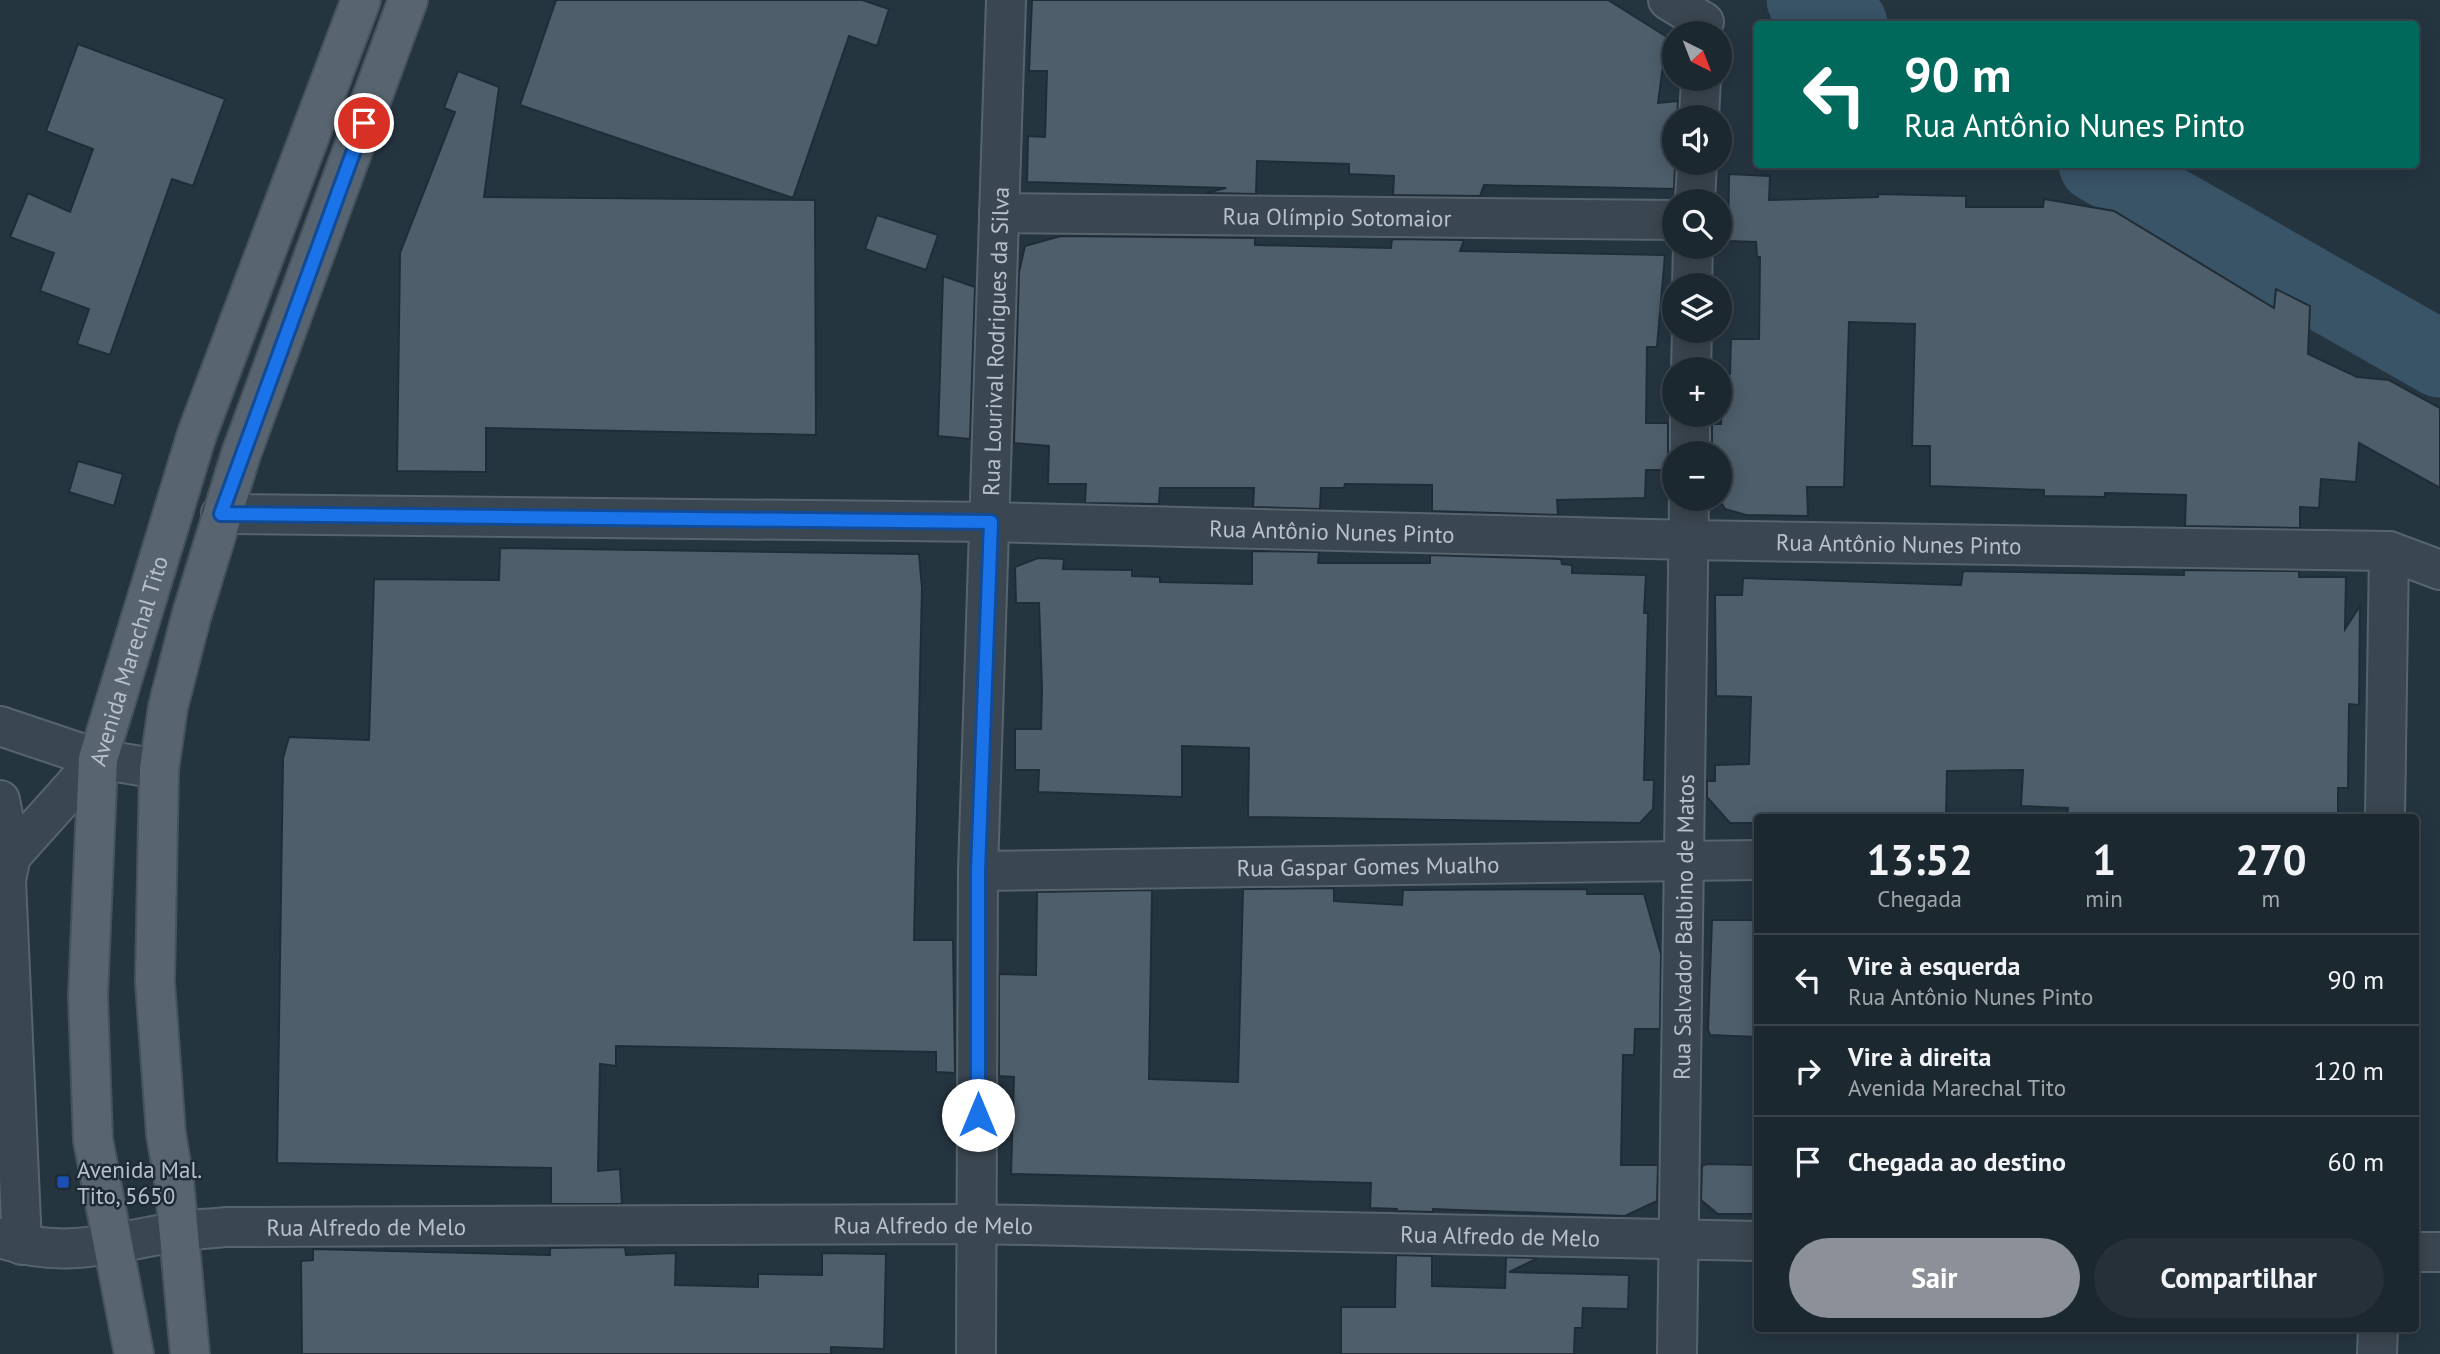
<!DOCTYPE html>
<html lang="pt">
<head>
<meta charset="utf-8">
<style>
	body { margin:0; font-family:"PT Sans",sans-serif; background:#253038; color:#f1f3f6; height:100vh; display:flex; flex-direction:column; font-size:26px; white-space:nowrap }
	* { box-sizing:border-box; margin:0 }
	p { font-size:23px; color:#a0a6ab }
	.icon { flex:none; width:38px; height:38px; fill:none; stroke:currentColor; stroke-width:2; stroke-linecap:round; stroke-linejoin:round }
	.map { position:relative; flex:1; overflow:hidden }
	.drawer { position:absolute; left:1754px; top:814px; width:665px; height:518px; display:flex; flex-direction:column; background:#1c2830; border-radius:7px; box-shadow:0 4px 18px #0003,0 0 0 2px #3a444c }
	.drawer>* { flex:none }
	.guide { position:absolute; left:1754px; top:21px; width:665px; height:147px; border-radius:7px; box-shadow:0 4px 18px #0003,0 0 0 2px #3a444c; background:#00695c; color:#fff; overflow:hidden }
	.needle { width:46px; rotate:138deg }
	.buttons { position:absolute; left:1662px; top:21px; display:grid; gap:14px }
	.buttons a { display:grid; place-items:center; width:70px; height:70px; border-radius:50%; background:#1c2830; box-shadow:0 4px 18px #0003,0 0 0 2px #3a444c; font-size:35px }
	.pin { position:absolute; display:grid; place-items:center; width:60px; height:60px; color:#fff; margin:-30px; border:4px solid #fff; border-radius:50%; box-shadow:0 2px 7px #0007 }
	.me { position:absolute; width:77px; margin:-38px; rotate:0deg; stroke-linejoin:round; filter:drop-shadow(0 0 5px #0008) }
	.turn { display:flex; align-items:center; gap:24px; height:147px; padding:0 35px; font-size:32px }
	.turn .icon { width:91px; height:91px; stroke-width:2.5 }
	.turn b { display:block; font-size:49px; line-height:60px }
	.eta { display:flex; justify-content:space-evenly; align-items:center; height:119px; text-align:center }
	.eta b { font-size:42px; font-weight:700; line-height:49px }
	.button { display:flex; gap:14px; margin-top:auto; padding:14px 35px }
	.button a { flex:1; height:80px; border-radius:42px; background:#8c9099; color:#fff; font-size:28px; font-weight:700; line-height:80px; text-align:center }
	.button a+a { background:#253038; color:#f1f3f6 }
	ul { padding:0; list-style:none }
	li { display:flex; align-items:center; gap:21px; height:91px; padding:0 35px; border-top:2px solid #3a444c }
	li div { flex:1 }
	li b { display:block; font-size:26px }
	li em { font-style:normal }
	.map>svg:first-child { display:block }
</style>
</head>
<body>
<div class="map">
<svg width="2440" height="1354" viewBox="0 0 2440 1354">
	<rect width="100%" height="100%" fill="#253540"/>
	<g fill="none" stroke-linecap="round" stroke-linejoin="round">
		<!-- river -->
		<path stroke="#395367" stroke-width="77" d="M 1805,0 L 1849,24
			M 2097,164 L 2440,359"/>
	</g>
	<!-- building -->
	<path fill="#4e5e6b" stroke="#202d37" stroke-width="2" d="M 556,0 L 862,0 L 889,9 L 877,46 L 849,36 L 793,198 L 520,105 Z
		M 1032,0 L 1608,0 L 1667,37 L 1658,103 L 1678,101 L 1674,189 L 1484,185 L 1480,196 L 1393,195 L 1394,176 L 1349,174 L 1349,164 L 1257,161 L 1256,194 L 1206,193 L 1226,188 L 1027,182 L 1028,136 L 1045,137 L 1047,71 L 1029,71 Z
		M 78,44 L 225,99 L 193,186 L 172,179 L 110,355 L 77,344 L 89,309 L 40,291 L 54,253 L 10,237 L 28,193 L 70,212 L 93,149 L 46,131 Z
		M 458,71 L 499,87 L 484,197 L 815,200 L 816,435 L 486,428 L 486,472 L 397,471 L 400,253 L 455,112 L 444,108 Z
		M 1729,174 L 1770,176 L 1769,200 L 1878,197 L 1878,194 L 1966,196 L 1966,207 L 2043,207 L 2044,199 L 2114,211 L 2274,308 L 2276,289 L 2310,306 L 2308,354 L 2357,377 L 2389,380 L 2440,408 L 2440,488 L 2359,443 L 2356,482 L 2321,479 L 2319,508 L 2300,507 L 2300,528 L 2185,526 L 2186,495 L 2105,493 L 2105,497 L 2044,496 L 2044,490 L 1930,486 L 1930,446 L 1912,446 L 1915,324 L 1849,322 L 1844,487 L 1807,487 L 1808,516 L 1746,515 L 1725,509 L 1719,499 L 1720,453 L 1712,453 L 1712,424 L 1721,424 L 1723,383 L 1726,383 L 1726,374 L 1730,374 L 1731,339 L 1759,339 L 1760,257 L 1757,257 L 1756,242 L 1728,241 Z
		M 877,215 L 938,235 L 926,270 L 865,249 Z
		M 1061,236 L 1255,238 L 1255,245 L 1391,248 L 1392,239 L 1464,240 L 1460,251 L 1665,255 L 1657,347 L 1647,347 L 1646,423 L 1668,423 L 1668,453 L 1675,470 L 1646,470 L 1645,498 L 1557,500 L 1558,515 L 1432,511 L 1432,485 L 1345,484 L 1344,488 L 1321,488 L 1320,509 L 1253,507 L 1254,488 L 1160,488 L 1159,504 L 1085,503 L 1086,484 L 1048,484 L 1049,446 L 1014,443 L 1019,272 L 1025,246 Z
		M 943,276 L 975,287 L 970,439 L 938,436 Z
		M 78,461 L 123,474 L 114,506 L 69,492 Z
		M 500,548 L 919,554 L 922,588 L 914,940 L 953,940 L 955,1073 L 936,1072 L 936,1052 L 616,1046 L 616,1066 L 600,1064 L 598,1171 L 620,1169 L 622,1204 L 551,1204 L 551,1168 L 277,1163 L 283,758 L 289,737 L 369,740 L 374,579 L 499,580 Z
		M 1252,551 L 1319,552 L 1318,563 L 1430,563 L 1430,555 L 1561,559 L 1562,564 L 1572,565 L 1572,573 L 1646,575 L 1644,613 L 1648,613 L 1644,780 L 1654,780 L 1653,809 L 1640,823 L 1248,817 L 1249,748 L 1182,746 L 1182,797 L 1038,792 L 1039,770 L 1015,770 L 1015,729 L 1041,729 L 1042,688 L 1039,603 L 1016,603 L 1015,567 L 1038,558 L 1064,559 L 1063,569 L 1132,570 L 1132,576 L 1160,577 L 1160,582 L 1252,584 Z
		M 2184,570 L 2299,571 L 2299,577 L 2346,577 L 2345,629 L 2360,606 L 2359,705 L 2349,704 L 2348,788 L 2338,788 L 2338,817 L 2067,817 L 2068,808 L 2021,806 L 2023,770 L 1947,771 L 1946,817 L 1757,817 L 1757,823 L 1730,823 L 1707,797 L 1707,781 L 1715,781 L 1715,765 L 1749,764 L 1751,697 L 1716,696 L 1715,595 L 1742,595 L 1743,578 L 1961,585 L 1963,571 L 2184,575 Z
		M 1334,888 L 1334,901 L 1402,905 L 1403,890 L 1587,889 L 1587,894 L 1644,894 L 1661,954 L 1660,1029 L 1635,1029 L 1634,1055 L 1623,1055 L 1621,1165 L 1658,1165 L 1657,1201 L 1625,1216 L 1433,1209 L 1433,1212 L 1397,1211 L 1397,1209 L 1370,1208 L 1371,1183 L 1011,1174 L 1014,1077 L 999,1076 L 999,974 L 1036,975 L 1037,892 L 1152,890 L 1149,1079 L 1238,1082 L 1243,889 Z
		M 1712,920 L 1757,920 L 1757,1037 L 1710,1035 L 1708,1029 Z
		M 1707,1164 L 1757,1165 L 1757,1214 L 1718,1214 L 1701,1200 L 1702,1166 Z
		M 625,1247 L 626,1255 L 676,1253 L 675,1285 L 758,1287 L 758,1274 L 822,1275 L 822,1253 L 886,1254 L 884,1349 L 831,1347 L 831,1354 L 302,1354 L 301,1261 L 313,1260 L 313,1249 L 550,1255 L 550,1248 Z
		M 1396,1255 L 1432,1256 L 1432,1286 L 1505,1288 L 1506,1257 L 1538,1258 L 1509,1272 L 1629,1275 L 1628,1309 L 1583,1308 L 1582,1328 L 1575,1328 L 1574,1354 L 1341,1354 L 1341,1307 L 1395,1307 Z"/>
	<g fill="none" stroke-linecap="round" stroke-linejoin="round">
		<defs>
			<g id="street">
				<path d="M 1668,0 L 1704,22"/>
				<path d="M 1699,117 L 1701,79"/>
				<path d="M 1695,201 L 1697,163"/>
				<path id="s1" d="M 999,213 L 1675,220"/>
				<path d="M 1692,285 L 1693,247"/>
				<path d="M 1691,369 L 1692,331"/>
				<path d="M 1690,453 L 1690,415"/>
				<path id="s2" d="M 221,514 L 991,522 L 1689,540 L 2389,551 L 2440,570"/>
				<path d="M 0,726 L 98,759 L 159,769"/>
				<path d="M 0,800 L 11,856"/>
				<path d="M 2385,817 L 2389,551"/>
				<path id="s3" d="M 978,871 L 1757,860"/>
				<path id="s4" d="M 0,1238 C 65,1260 112,1242 176,1232 C 192,1229 209,1229 225,1227 L 977,1224 L 1757,1241"/>
				<path d="M 22,1245 L 6,880 L 11,856 L 98,759"/>
				<path d="M 2415,1252 L 2440,1252"/>
				<path id="s5" d="M 976,1354 L 978,871 L 1006,0"/>
				<path id="s6" d="M 1677,1354 L 1689,499"/>
				<path d="M 2377,1354 L 2378,1328"/>
			</g>
			<g id="primary">
				<path id="s7" d="M 134,1354 L 93,1140 L 88,996 L 98,759 L 197,434 L 361,0"/>
				<path d="M 190,1354 L 174,1181 L 166,1134 L 155,982 L 159,769 L 168,707 L 191,617 L 241,454 L 408,0"/>
			</g>
		</defs>
		<!-- street casing -->
		<use href="#street" stroke="#57646e" stroke-width="42"/>
		<!-- primary casing -->
		<use href="#primary" stroke="#46525c" stroke-width="42"/>
		<!-- street -->
		<use href="#street" stroke="#3a4650" stroke-width="38"/>
		<!-- primary -->
		<use href="#primary" stroke="#586570" stroke-width="38"/>
	</g>
	<g fill="none" stroke-linecap="round" stroke-linejoin="round">
		<defs>
			<path id="route" d="M 364,123 L 221,514 L 991,522 L 978,871 L 978,1115"/>
		</defs>
		<!-- route casing -->
		<use href="#route" stroke="#114b97" stroke-width="18"/>
		<!-- route -->
		<use href="#route" stroke="#1a73e8" stroke-width="12"/>
	</g>
	<!-- markers -->
	<rect fill="#1a4fb4" stroke="#1e2b35" stroke-width="2.5" x="56" y="1175" width="14" height="14" rx="3.5"/>
	<g text-anchor="middle" dominant-baseline="central" stroke-width="5" stroke-linejoin="round" paint-order="stroke">
		<!-- street labels -->
		<g font-size="23" fill="#b6c1cb" stroke="#1e2b35">
			<text stroke="none"><textPath href="#s1" startOffset="338">Rua Olímpio Sotomaior</textPath></text>
			<text stroke="none"><textPath href="#s5" startOffset="1013">Rua Lourival Rodrigues da Silva</textPath></text>
			<text stroke="none"><textPath href="#s2" startOffset="1111">Rua Antônio Nunes Pinto</textPath></text>
			<text stroke="none"><textPath href="#s2" startOffset="1678">Rua Antônio Nunes Pinto</textPath></text>
			<text stroke="none"><textPath href="#s7" startOffset="702">Avenida Marechal Tito</textPath></text>
			<text stroke="none"><textPath href="#s3" startOffset="390">Rua Gaspar Gomes Mualho</textPath></text>
			<text stroke="none"><textPath href="#s6" startOffset="427">Rua Salvador Balbino de Matos</textPath></text>
			<text stroke="none"><textPath href="#s4" startOffset="936">Rua Alfredo de Melo</textPath></text>
			<text stroke="none"><textPath href="#s4" startOffset="369">Rua Alfredo de Melo</textPath></text>
			<text stroke="none"><textPath href="#s4" startOffset="1503">Rua Alfredo de Melo</textPath></text>
		</g>
		<!-- poi labels -->
		<g font-size="23" fill="#b6c1cb" stroke="#1e2b35" text-anchor="start">
			<text x="77" y="1169">Avenida Mal.<tspan x="77" dy="26">Tito, 5650</tspan></text>
		</g>
	</g>
</svg>
<div class="buttons">
<a><svg class="needle" viewBox="-14 -14 28 28"><path d="M0-13l5 13h-10z" fill="#e53935"/><path d="M0 13l5-13h-10z" fill="#a0a6ab"/></svg></a>
<a><svg class="icon" aria-label="sound" viewBox="0 0 24 24"><path d="M4 9h4l5-4v14l-5-4H4zM17 9q2 3 0 6"/></svg></a>
<a><svg class="icon" aria-label="search" viewBox="0 0 24 24"><circle cx="10" cy="10" r="6"/><path d="M15 15l6 6"/></svg></a>
<a><svg class="icon" aria-label="layers" viewBox="0 0 24 24"><path d="M12 4l9 5-9 5-9-5zM3 14l9 5 9-5"/></svg></a>
<a>+</a>
<a>−</a>
</div>
<div class="pin" style="left:364px;top:123px;background:#d93025"><svg class="icon" aria-label="arrive" viewBox="0 0 24 24"><path d="M6 21V4h12l-3 4 3 4H6"/></svg></div>
<svg class="me" style="left:978px;top:1115px" viewBox="-20 -20 40 40"><circle r="19" fill="#fff"/><path d="M0-13L10 11 0 6-10 11z" fill="#1a73e8"/></svg>
<div class="guide">
<div class="turn"><svg class="icon" aria-label="left" viewBox="0 0 24 24"><path d="M17 20v-9H6M10 6l-5 5 5 5"/></svg><div><b>90 m</b>Rua Antônio Nunes Pinto</div></div>
</div>
<section class="drawer">
<div class="eta">
<div><b>13:52</b><p>Chegada</p></div>
<div><b>1</b><p>min</p></div>
<div><b>270</b><p>m</p></div>
</div>
<ul>
<li><svg class="icon" aria-label="left" viewBox="0 0 24 24"><path d="M17 20v-9H6M10 6l-5 5 5 5"/></svg><div><b>Vire à esquerda</b><p>Rua Antônio Nunes Pinto</p></div><em>90 m</em></li>
<li><svg class="icon" aria-label="right" viewBox="0 0 24 24"><path d="M7 20v-9h11M14 6l5 5-5 5"/></svg><div><b>Vire à direita</b><p>Avenida Marechal Tito</p></div><em>120 m</em></li>
<li><svg class="icon" aria-label="arrive" viewBox="0 0 24 24"><path d="M6 21V4h12l-3 4 3 4H6"/></svg><div><b>Chegada ao destino</b></div><em>60 m</em></li>
</ul>
<div class="button"><a>Sair</a><a>Compartilhar</a></div>
</section>
</div>
</body>
</html>
